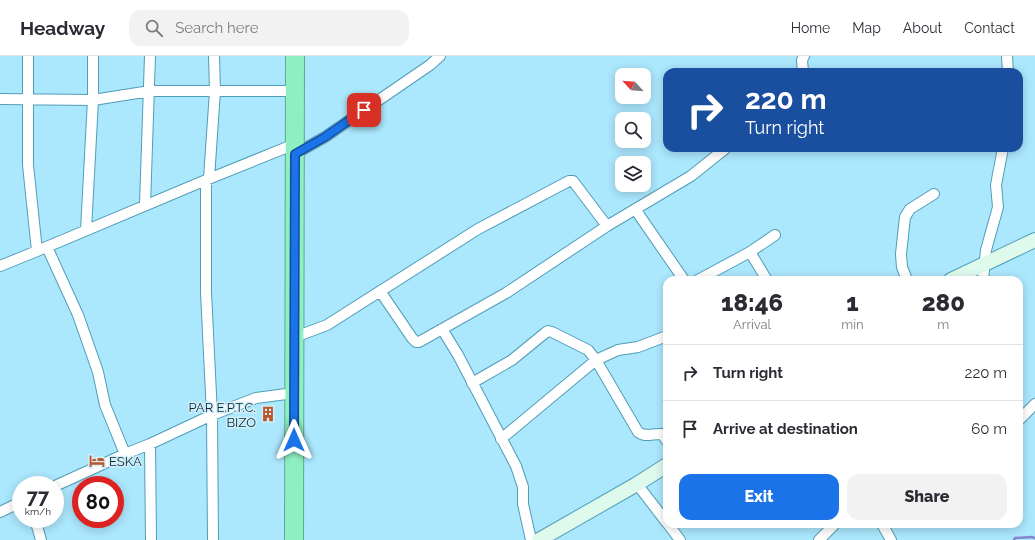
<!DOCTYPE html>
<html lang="en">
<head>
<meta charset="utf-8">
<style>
	body { margin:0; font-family:Raleway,sans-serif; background:#f2f2f3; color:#2b2b33; height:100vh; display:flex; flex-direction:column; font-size:15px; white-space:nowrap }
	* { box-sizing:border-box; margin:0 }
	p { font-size:13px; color:#7c7c81 }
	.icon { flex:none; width:22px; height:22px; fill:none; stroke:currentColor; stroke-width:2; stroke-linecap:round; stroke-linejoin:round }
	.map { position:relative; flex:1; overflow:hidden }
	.sheet { position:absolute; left:663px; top:220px; width:360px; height:252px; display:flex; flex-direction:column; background:#fff; border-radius:12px; box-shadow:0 2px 10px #0003 }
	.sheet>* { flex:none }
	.hud { position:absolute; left:663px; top:12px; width:360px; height:84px; border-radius:12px; box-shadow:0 2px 10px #0003; background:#1a4fa0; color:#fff; overflow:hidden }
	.needle { width:26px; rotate:296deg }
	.buttons { position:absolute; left:615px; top:12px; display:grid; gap:8px }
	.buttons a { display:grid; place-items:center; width:36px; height:36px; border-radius:8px; background:#fff; box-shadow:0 2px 10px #0003; font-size:20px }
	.speed { position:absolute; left:12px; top:420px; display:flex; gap:8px; font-size:20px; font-weight:700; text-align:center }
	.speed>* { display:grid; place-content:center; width:52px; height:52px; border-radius:50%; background:#fff; box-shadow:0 2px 10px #0003; line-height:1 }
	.speed small { font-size:10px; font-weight:400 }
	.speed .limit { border:6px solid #d22; background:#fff; color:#111 }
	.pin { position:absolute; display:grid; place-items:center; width:34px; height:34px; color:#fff; margin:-17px; border-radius:8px; box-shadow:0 2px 6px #0006 }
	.me { position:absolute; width:44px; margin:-22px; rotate:0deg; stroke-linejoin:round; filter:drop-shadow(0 0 3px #0008) }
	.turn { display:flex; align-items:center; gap:14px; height:84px; padding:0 16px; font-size:18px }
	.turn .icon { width:52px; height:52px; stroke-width:2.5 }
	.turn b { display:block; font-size:28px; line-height:34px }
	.eta { display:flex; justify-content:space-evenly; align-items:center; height:68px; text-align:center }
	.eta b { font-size:24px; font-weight:800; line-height:28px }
	.button { display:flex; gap:8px; margin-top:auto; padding:8px 16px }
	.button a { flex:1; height:46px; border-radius:12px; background:#1a73e8; color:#fff; font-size:16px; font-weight:800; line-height:46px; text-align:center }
	.button a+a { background:#f2f2f3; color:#2b2b33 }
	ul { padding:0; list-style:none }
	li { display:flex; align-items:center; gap:12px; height:56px; padding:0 16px; border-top:1px solid #e1e1e2 }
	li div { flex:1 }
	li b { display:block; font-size:15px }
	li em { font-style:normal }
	header { display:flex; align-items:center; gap:24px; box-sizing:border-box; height:56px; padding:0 20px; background:#fff; border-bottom:1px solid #e1e1e2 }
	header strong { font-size:19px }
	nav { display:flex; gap:22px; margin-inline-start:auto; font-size:14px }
	.search { width:280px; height:36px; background:#f2f2f3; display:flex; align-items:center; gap:10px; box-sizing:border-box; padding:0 14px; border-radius:12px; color:#7c7c81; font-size:15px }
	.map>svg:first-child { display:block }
</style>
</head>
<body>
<header>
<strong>Headway</strong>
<div class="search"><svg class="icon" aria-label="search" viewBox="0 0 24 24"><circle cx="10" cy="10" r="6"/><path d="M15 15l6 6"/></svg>Search here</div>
<nav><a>Home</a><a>Map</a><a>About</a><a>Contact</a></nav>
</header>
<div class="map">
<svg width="1035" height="484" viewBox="0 0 1035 484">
	<rect width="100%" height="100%" fill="#abe7fd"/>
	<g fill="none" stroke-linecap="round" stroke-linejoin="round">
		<!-- stream -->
		<path stroke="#8586cd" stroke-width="2.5" d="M 1014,484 L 1015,482 L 1032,481 L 1035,482"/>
		<defs>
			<path id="street" d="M 28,0 L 28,109 L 37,195
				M 1007,0 L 1008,16
				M 803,16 L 802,4 L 804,0
				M 0,43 L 93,44 L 150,35 L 296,35
				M 295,98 L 325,81 L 430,9 L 440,0
				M 209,122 L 215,35 L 214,0
				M 206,124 L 206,236 L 212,359 L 213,484
				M 145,149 L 150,0
				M 635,153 L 684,224
				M 86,174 L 93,44 L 93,0
				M 47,191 L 78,259 L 98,316 L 105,349 L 125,398
				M 750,196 L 767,224
				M 0,210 L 37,195 L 206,124 L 295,88
				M 698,224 L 750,196 L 775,179
				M 907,224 L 902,211 L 901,198 L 905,161 L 910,153 L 934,138
				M 983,224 L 986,194 L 998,151 L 996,129 L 1003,92
				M 380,235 L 412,282 L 416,286 L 419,286 L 506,237 L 607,170 L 691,120 L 726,92
				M 442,273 L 458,299 L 516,410 L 523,431 L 523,448 L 531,484
				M 295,281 L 327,269 L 478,173 L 569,125 L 573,125 L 607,170
				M 472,327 L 512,304 L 545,277 L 548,275 L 552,276 L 588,294 L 596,304 L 638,376 C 645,382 653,377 662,378 L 667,385
				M 1019,364 L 1035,348
				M 501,383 L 596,304 L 618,294 L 638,291 L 667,280
				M 150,388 L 151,484
				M 637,428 L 667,467
				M 55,430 L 125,398 L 150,388 L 212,359 L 256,342 L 294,337
				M 0,456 L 21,446
				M 35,463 L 41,484
				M 668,468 L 680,484
				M 882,468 L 891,484
				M 819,484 L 835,468"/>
			<path id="secondary" d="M 951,224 L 1035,184
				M 539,484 L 637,428 L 667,409"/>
			<path id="highway" d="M 294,484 L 295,0"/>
		</defs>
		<!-- street casing -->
		<use href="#street" stroke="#519db7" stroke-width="12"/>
		<!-- secondary casing -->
		<use href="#secondary" stroke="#519db7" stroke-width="16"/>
		<!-- highway casing -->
		<use href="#highway" stroke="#5ea990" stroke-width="20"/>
		<!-- street -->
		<use href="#street" stroke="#fff" stroke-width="10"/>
		<!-- secondary -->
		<use href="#secondary" stroke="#ddfaed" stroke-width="14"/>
		<!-- highway -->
		<use href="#highway" stroke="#8eefc2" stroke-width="18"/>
	</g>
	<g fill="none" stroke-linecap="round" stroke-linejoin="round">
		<defs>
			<path id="route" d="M 294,384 L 295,98 L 325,81 L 364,54"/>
		</defs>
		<!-- route casing -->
		<use href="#route" stroke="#114b97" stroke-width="10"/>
		<!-- route -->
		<use href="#route" stroke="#1a73e8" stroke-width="7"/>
	</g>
	<!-- icons -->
	<defs>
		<symbol id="building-bare" viewBox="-9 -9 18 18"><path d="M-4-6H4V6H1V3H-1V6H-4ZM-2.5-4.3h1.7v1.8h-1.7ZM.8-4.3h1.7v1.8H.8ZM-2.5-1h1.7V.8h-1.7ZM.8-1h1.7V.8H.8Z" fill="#bc5628" stroke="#d2effa" stroke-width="2.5" paint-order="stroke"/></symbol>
		<symbol id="hotel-bare" viewBox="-9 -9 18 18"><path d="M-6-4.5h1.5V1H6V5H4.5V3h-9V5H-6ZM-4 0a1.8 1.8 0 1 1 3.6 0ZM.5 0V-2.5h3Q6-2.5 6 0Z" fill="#bc5628" stroke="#d2effa" stroke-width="2.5" paint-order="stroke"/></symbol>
	</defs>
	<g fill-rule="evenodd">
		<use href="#building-bare" x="257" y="347" width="22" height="22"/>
		<use href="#hotel-bare" x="86" y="394" width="22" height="22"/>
	</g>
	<g text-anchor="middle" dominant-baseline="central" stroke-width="3" stroke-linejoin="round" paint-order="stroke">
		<!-- poi labels -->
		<g font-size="13" fill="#062832" stroke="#d2effa" text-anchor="end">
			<text x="256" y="351">PAR E.P.T.C.<tspan x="256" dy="15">BIZO</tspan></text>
			<text x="109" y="405" text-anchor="start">ESKA</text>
		</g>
	</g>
</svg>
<div class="buttons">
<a><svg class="needle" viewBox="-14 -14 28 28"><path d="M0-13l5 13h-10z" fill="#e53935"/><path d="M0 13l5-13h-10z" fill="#7c7c81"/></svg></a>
<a><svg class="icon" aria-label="search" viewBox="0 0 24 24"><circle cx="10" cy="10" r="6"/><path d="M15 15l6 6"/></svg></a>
<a><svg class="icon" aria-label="layers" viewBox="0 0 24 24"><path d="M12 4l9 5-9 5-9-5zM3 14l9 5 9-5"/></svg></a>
</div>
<div class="speed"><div>77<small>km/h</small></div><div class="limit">80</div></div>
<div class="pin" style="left:364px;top:54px;background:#d93025"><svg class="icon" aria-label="arrive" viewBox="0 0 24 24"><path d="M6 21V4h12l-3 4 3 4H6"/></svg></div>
<svg class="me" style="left:294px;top:384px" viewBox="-20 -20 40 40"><path d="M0-17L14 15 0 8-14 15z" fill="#1a73e8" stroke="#fff" stroke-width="4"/></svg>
<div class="hud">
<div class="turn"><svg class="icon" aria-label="right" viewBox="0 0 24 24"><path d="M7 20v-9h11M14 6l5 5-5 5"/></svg><div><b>220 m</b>Turn right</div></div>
</div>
<section class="sheet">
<div class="eta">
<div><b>18:46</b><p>Arrival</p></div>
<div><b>1</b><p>min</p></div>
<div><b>280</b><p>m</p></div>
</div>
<ul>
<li><svg class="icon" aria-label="right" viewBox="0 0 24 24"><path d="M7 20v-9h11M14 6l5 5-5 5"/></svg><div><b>Turn right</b></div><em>220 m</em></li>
<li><svg class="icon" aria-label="arrive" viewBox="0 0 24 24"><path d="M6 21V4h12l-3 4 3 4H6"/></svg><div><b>Arrive at destination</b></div><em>60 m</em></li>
</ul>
<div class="button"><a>Exit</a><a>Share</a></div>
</section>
</div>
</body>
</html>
